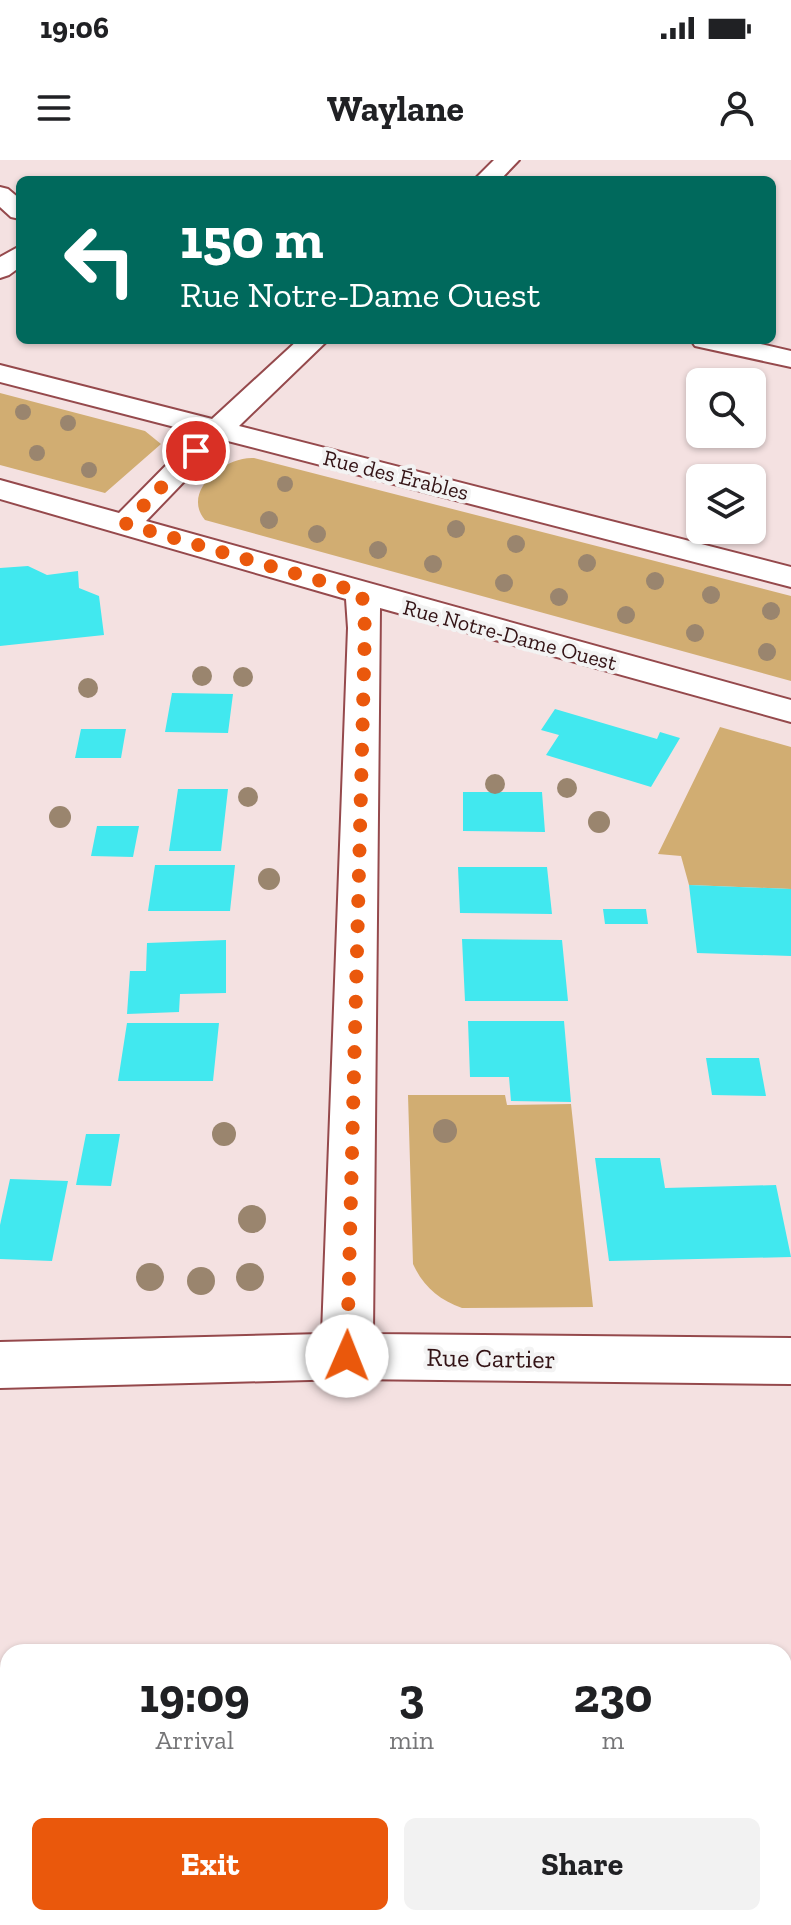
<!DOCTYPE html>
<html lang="en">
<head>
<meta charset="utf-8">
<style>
	body { margin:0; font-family:"Zilla Slab",serif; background:#f2f2f2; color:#202124; height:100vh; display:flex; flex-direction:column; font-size:30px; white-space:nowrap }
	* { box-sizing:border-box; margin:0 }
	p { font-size:26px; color:#757577 }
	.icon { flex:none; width:44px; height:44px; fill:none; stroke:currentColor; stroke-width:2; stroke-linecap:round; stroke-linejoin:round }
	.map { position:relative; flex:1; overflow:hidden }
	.sheet { position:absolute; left:0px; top:1484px; width:792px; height:282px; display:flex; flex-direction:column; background:#fff; border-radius:24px 24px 0 0; box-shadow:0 2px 6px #0004 }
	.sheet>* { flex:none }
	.guide { position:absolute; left:16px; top:16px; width:760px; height:168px; border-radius:12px; box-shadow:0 2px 6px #0004; background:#00695c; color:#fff; overflow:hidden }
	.tools { position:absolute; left:686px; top:208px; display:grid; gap:16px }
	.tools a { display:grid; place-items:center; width:80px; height:80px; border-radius:12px; background:#fff; box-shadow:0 2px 6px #0004; font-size:40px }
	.pin { position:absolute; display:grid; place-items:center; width:68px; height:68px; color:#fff; margin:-34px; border:4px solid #fff; border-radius:50%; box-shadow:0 2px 8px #0007 }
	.me { position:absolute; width:88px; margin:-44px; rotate:1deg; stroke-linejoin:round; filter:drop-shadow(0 0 6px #0008) }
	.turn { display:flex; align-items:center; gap:28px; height:168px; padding:0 32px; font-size:36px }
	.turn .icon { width:104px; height:104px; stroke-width:2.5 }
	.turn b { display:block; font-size:56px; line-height:68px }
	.eta { display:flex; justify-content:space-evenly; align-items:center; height:136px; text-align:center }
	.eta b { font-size:48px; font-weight:700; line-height:56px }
	.button { display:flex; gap:16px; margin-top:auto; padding:16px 32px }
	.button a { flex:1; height:92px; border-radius:12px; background:#ea580c; color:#fff; font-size:32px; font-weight:700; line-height:92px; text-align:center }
	.button a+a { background:#f2f2f2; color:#202124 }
	.status { display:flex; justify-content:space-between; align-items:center; height:56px; padding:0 40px; background:#fff; direction:ltr }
	.status svg { height:22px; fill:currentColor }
	header { display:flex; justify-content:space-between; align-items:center; height:104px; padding:0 32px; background:#fff; font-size:36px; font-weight:700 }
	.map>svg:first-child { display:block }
</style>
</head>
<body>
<div class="status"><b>19:06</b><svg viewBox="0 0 49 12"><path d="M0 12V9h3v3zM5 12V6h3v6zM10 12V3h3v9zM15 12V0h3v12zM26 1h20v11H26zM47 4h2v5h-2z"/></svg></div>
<header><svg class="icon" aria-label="menu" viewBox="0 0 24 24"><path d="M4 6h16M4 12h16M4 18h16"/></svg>Waylane<svg class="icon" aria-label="person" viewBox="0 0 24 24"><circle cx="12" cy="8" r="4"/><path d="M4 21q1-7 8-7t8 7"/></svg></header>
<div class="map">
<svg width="791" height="1765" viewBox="0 0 791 1765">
	<rect width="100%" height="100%" fill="#f4e1e1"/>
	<!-- green -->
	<path fill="#d1ad72" d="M 0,233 L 145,271 L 161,284 L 105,333 L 0,305 Z
		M 254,298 L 791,436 L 791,521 L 205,360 C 181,332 224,296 254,298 Z
		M 720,567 L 791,587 L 791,729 L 689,725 L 681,696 L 658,694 Z
		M 408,935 L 505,935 L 507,945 L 571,944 L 593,1147 L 462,1148 C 439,1140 423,1126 413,1104 Z
		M 784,1650 L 791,1650 L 791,1765 L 35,1765 L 36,1758 L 784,1758 Z"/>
	<!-- building -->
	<path fill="#41e8ef" d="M 28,406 L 47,415 L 78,411 L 79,428 L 99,436 L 104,475 L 0,486 L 0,408 Z
		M 172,533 L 233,534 L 228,573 L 165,572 Z
		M 555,549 L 657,579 L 660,572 L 680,578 L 651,627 L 546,595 L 559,575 L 541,570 Z
		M 81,569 L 126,569 L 121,598 L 75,598 Z
		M 178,629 L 228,629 L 221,691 L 169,691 Z
		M 463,632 L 542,632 L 545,672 L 463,671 Z
		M 97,666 L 139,666 L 133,697 L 91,696 Z
		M 155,705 L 235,705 L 230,751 L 148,751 Z
		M 458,707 L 547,707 L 552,754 L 460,753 Z
		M 689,725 L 791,729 L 791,796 L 697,793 Z
		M 603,749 L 646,749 L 648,764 L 605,764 Z
		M 462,779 L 562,780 L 568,841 L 465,841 Z
		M 226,780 L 226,833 L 180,834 L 179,852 L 127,854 L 130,811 L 146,811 L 147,783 Z
		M 468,861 L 564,861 L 571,942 L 511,941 L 509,917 L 470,917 Z
		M 127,863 L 219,863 L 213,921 L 118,921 Z
		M 706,898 L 759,898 L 766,936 L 712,935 Z
		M 86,974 L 120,974 L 111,1026 L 76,1025 Z
		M 595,998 L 660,998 L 665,1028 L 776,1025 L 791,1097 L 609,1101 Z
		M 10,1019 L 68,1021 L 52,1101 L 0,1099 L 0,1065 Z"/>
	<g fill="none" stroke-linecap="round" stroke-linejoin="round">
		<defs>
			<path id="minor" d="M 494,0 L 519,0 L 500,20 L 474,20 Z
				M 0,27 L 8,29 L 20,39 L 20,59 L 11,57 L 0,47 Z
				M 20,86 L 20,107 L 9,115 L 0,118 L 0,97 Z
				M 298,180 L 328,180 L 239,266 L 791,407 L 791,427 L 224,280 L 146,361 L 791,540 L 791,562 L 380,448 L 373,1174 L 791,1178 L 791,1224 L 347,1219 L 0,1228 L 0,1182 L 322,1174 L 348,468 L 346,439 L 0,339 L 0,320 L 119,353 L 198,273 L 0,222 L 0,205 L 212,259 Z
				M 691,180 L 743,180 L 791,191 L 791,207 L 695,186 Z"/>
		</defs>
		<!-- minor casing -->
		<use href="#minor" stroke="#95494c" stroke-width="4"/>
		<!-- minor -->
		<use href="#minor" fill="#fff" fill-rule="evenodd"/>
	</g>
	<!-- trees -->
	<g fill="#9a856e">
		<circle cx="23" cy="252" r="8"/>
		<circle cx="68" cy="263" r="8"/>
		<circle cx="37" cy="293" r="8"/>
		<circle cx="89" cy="310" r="8"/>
		<circle cx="285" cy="324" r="8"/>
		<circle cx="269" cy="360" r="9"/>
		<circle cx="456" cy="369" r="9"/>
		<circle cx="317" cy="374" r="9"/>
		<circle cx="516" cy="384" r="9"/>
		<circle cx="378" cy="390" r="9"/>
		<circle cx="587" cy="403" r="9"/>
		<circle cx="433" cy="404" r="9"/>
		<circle cx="655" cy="421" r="9"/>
		<circle cx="504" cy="423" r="9"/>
		<circle cx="711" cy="435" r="9"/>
		<circle cx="559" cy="437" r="9"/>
		<circle cx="771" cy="451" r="9"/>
		<circle cx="626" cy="455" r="9"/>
		<circle cx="695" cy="473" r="9"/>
		<circle cx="767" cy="492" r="9"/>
		<circle cx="202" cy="516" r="10"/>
		<circle cx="243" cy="517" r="10"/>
		<circle cx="88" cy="528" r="10"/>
		<circle cx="495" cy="624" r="10"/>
		<circle cx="567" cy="628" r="10"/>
		<circle cx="248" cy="637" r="10"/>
		<circle cx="60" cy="657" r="11"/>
		<circle cx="599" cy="662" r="11"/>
		<circle cx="269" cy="719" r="11"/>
		<circle cx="445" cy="971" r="12"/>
		<circle cx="224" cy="974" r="12"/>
		<circle cx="252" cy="1059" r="14"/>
		<circle cx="150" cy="1117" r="14"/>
		<circle cx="250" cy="1117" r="14"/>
		<circle cx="201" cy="1121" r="14"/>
	</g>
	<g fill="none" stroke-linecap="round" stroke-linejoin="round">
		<!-- route -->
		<path stroke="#ea580c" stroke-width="14" stroke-dasharray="0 25.2" d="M 196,291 L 126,364 L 362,433 L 365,468 L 347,1196"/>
	</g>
	<g text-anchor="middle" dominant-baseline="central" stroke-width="8" stroke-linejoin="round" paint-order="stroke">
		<!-- far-street labels -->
		<g font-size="22" fill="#331315" stroke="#f3f3f3">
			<text transform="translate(396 315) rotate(14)">Rue des Érables</text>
			<text transform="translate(510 475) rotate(15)">Rue Notre-Dame Ouest</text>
		</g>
		<!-- street labels -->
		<g font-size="26" fill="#331315" stroke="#f3f3f3">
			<text transform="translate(491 1198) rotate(1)">Rue Cartier</text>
		</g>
	</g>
</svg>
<div class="tools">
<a><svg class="icon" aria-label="search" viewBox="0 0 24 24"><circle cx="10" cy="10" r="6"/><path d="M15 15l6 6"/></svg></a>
<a><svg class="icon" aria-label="layers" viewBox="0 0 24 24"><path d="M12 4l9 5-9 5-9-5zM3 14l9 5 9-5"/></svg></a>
</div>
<div class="pin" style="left:196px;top:291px;background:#d93025"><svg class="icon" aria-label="arrive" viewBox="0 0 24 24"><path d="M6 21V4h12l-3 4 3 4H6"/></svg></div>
<svg class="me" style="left:347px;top:1196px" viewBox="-20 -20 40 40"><circle r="19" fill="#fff"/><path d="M0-13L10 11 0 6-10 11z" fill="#ea580c"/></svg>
<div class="guide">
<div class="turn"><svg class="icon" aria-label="left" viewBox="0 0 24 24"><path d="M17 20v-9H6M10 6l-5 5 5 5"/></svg><div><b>150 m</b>Rue Notre-Dame Ouest</div></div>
</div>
<section class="sheet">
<div class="eta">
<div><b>19:09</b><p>Arrival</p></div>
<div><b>3</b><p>min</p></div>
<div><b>230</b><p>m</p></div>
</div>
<div class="button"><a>Exit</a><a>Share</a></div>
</section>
</div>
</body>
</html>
